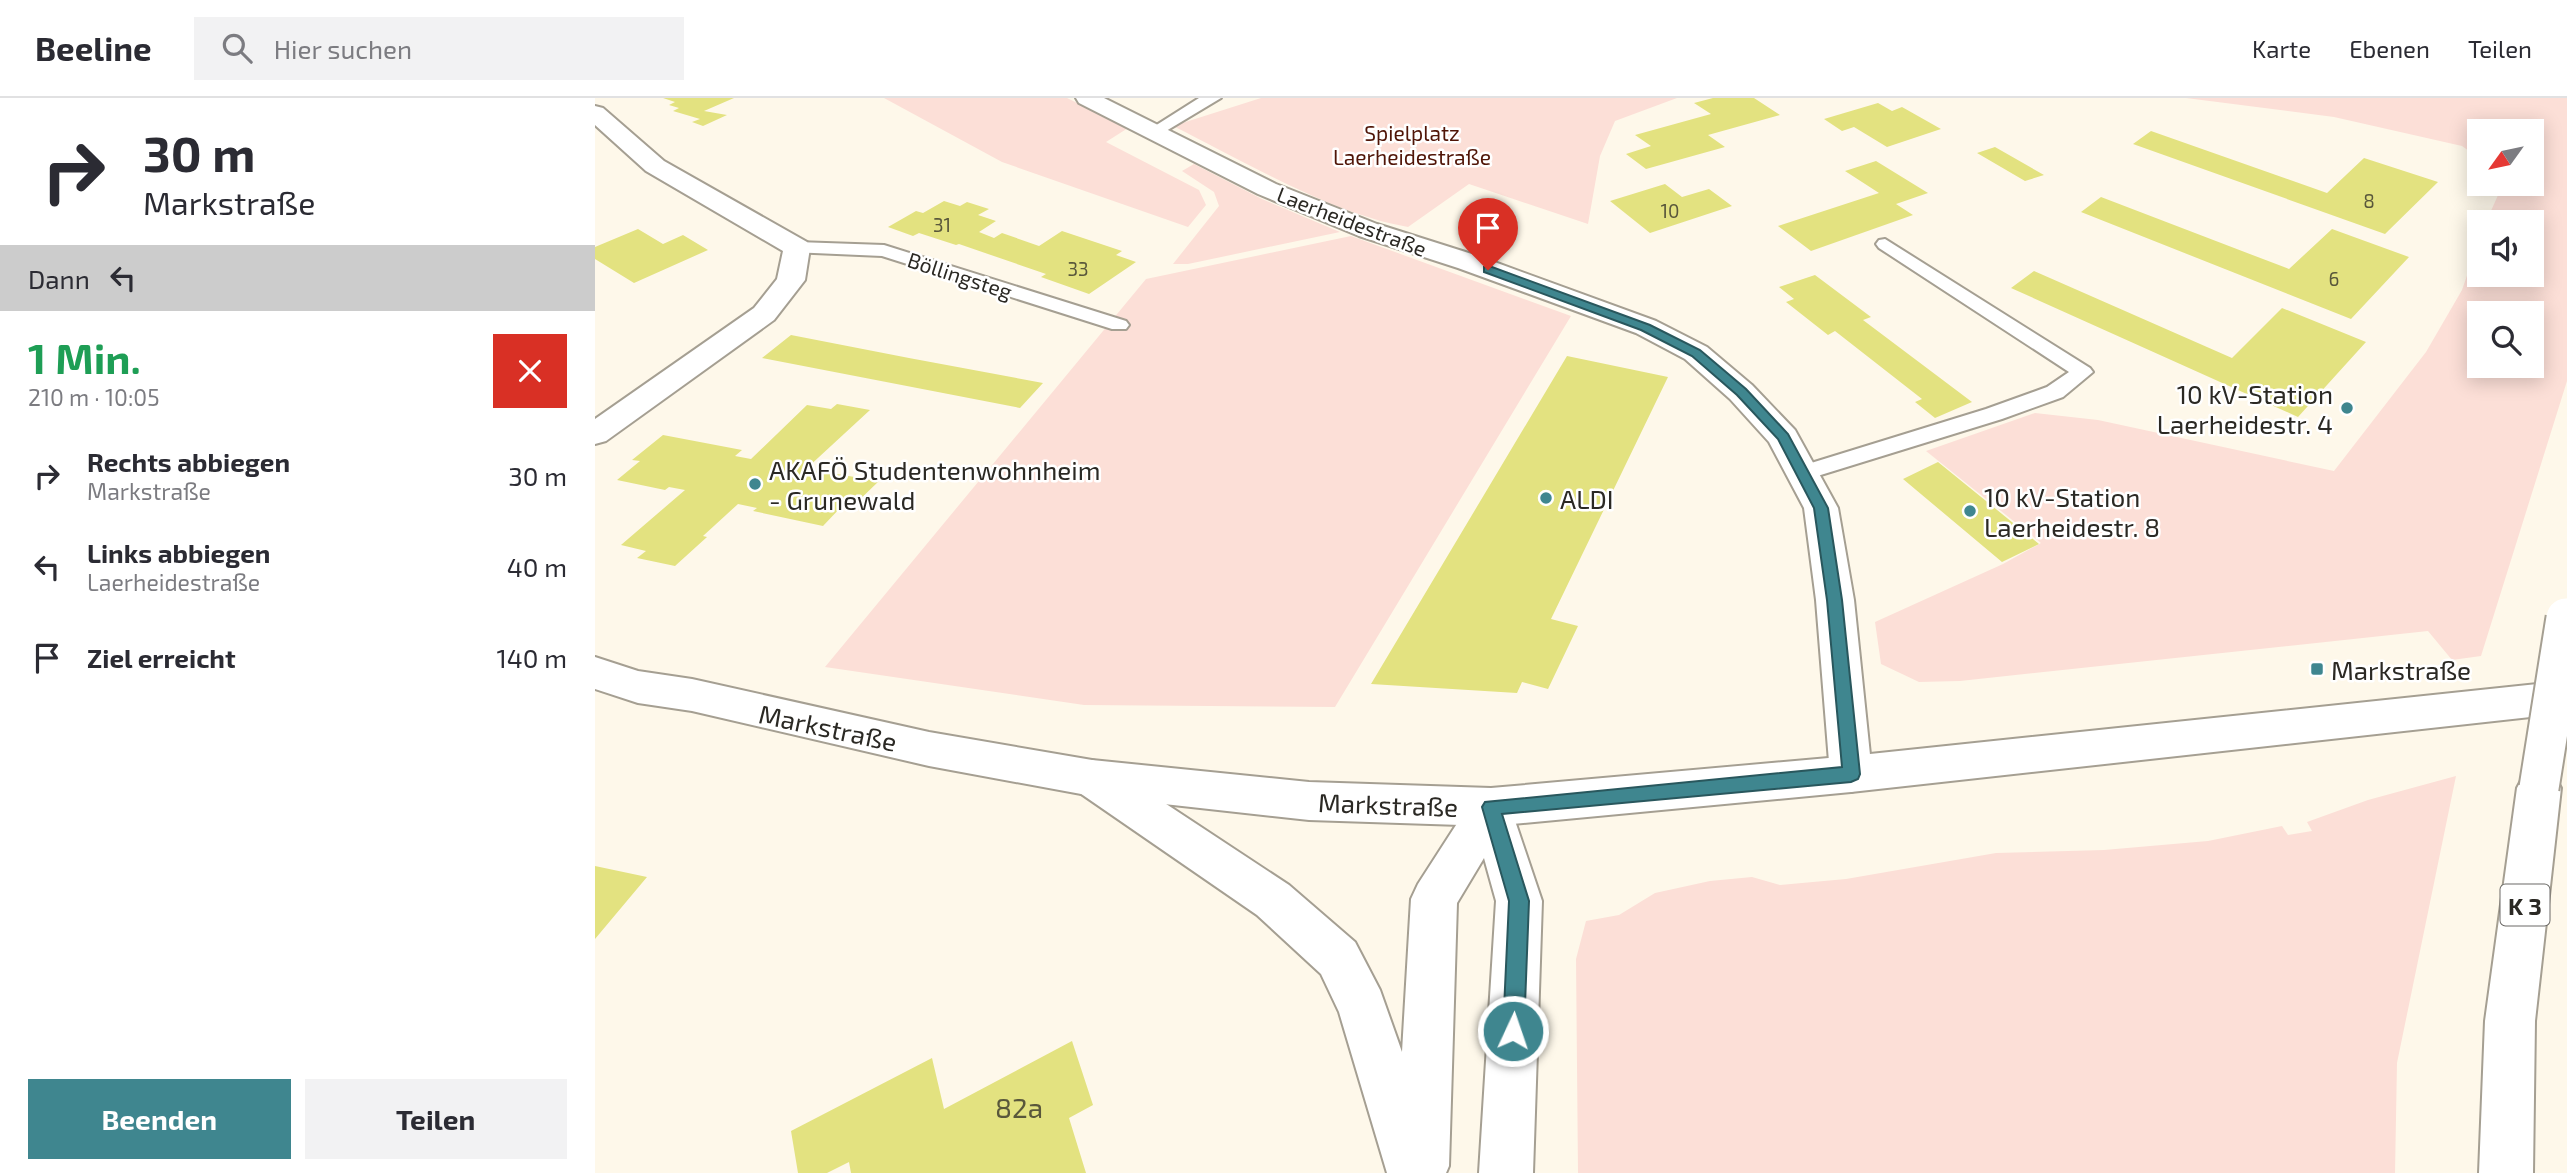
<!DOCTYPE html>
<html lang="de">
<head>
<meta charset="utf-8">
<style>
	body { margin:0; font-family:"Exo 2",sans-serif; background:#f2f2f3; color:#2b2b33; height:100vh; display:flex; flex-direction:column; font-size:26px; white-space:nowrap }
	* { box-sizing:border-box; margin:0 }
	p { font-size:23px; color:#7c7c81 }
	.icon { flex:none; width:38px; height:38px; fill:none; stroke:currentColor; stroke-width:2; stroke-linecap:round; stroke-linejoin:round }
	.map { position:relative; flex:1; overflow:hidden }
	.sheet { display:flex; flex-direction:column; background:#fff; width:595px }
	.sheet>* { flex:none }
	.top-card { background:#fff; color:#2b2b33; overflow:hidden }
	.needle { width:46px; rotate:237deg }
	.tools { position:absolute; left:1872px; top:21px; display:grid; gap:14px }
	.tools a { display:grid; place-items:center; width:77px; height:77px; border-radius:0px; background:#fff; box-shadow:0 4px 18px #0003; font-size:35px }
	.pin { position:absolute; display:grid; place-items:center; width:60px; height:60px; color:#fff; margin:-72px -30px; border-radius:50% 50% 50% 0; rotate:-45deg; box-shadow:0 0 7px #0007 }
	.pin .icon { rotate:45deg }
	.me { position:absolute; width:77px; margin:-38px; rotate:3deg; stroke-linejoin:round; filter:drop-shadow(0 0 5px #0008) }
	.turn { display:flex; align-items:center; gap:24px; height:147px; padding:0 28px; font-size:32px }
	.turn .icon { width:91px; height:91px; stroke-width:2.5 }
	.turn b { display:block; font-size:49px; line-height:60px }
	.then { display:flex; align-items:center; height:66px; padding:0 28px; background:#0003; gap:14px; font-size:26px }
	.round { display:grid; place-items:center; flex:none; width:74px; height:74px; border-radius:0px; background:#f2f2f3 }
	.summary { display:flex; align-items:center; justify-content:space-between; height:119px; padding:0 28px }
	h1 { font-size:42px; font-weight:700; line-height:52px; color:#1e9e55 }
	.cta { display:flex; gap:14px; margin-top:auto; padding:14px 28px }
	.cta a { flex:1; height:80px; border-radius:0px; background:#3f868f; color:#fff; font-size:28px; font-weight:700; line-height:80px; text-align:center }
	.cta a+a { background:#f2f2f3; color:#2b2b33 }
	ul { padding:0; list-style:none }
	li { display:flex; align-items:center; gap:21px; height:91px; padding:0 28px }
	li div { flex:1 }
	li b { display:block; font-size:26px }
	li em { font-style:normal }
	header { display:flex; align-items:center; gap:42px; box-sizing:border-box; height:98px; padding:0 35px; background:#fff; border-bottom:2px solid #e1e1e2 }
	header strong { font-size:33px }
	nav { display:flex; gap:38px; margin-inline-start:auto; font-size:24px }
	.search { width:490px; height:63px; background:#f2f2f3; display:flex; align-items:center; gap:18px; box-sizing:border-box; padding:0 24px; border-radius:0px; color:#7c7c81; font-size:26px }
	main { display:flex; flex:1; min-height:0 }
	.map>svg:first-child { display:block }
</style>
</head>
<body>
<header>
<strong>Beeline</strong>
<div class="search"><svg class="icon" aria-label="search" viewBox="0 0 24 24"><circle cx="10" cy="10" r="6"/><path d="M15 15l6 6"/></svg>Hier suchen</div>
<nav><a>Karte</a><a>Ebenen</a><a>Teilen</a></nav>
</header>
<main>
<section class="sheet">
<div class="top-card">
<div class="turn"><svg class="icon" aria-label="right" viewBox="0 0 24 24"><path d="M7 20v-9h11M14 6l5 5-5 5"/></svg><div><b>30 m</b>Markstraße</div></div>
<div class="then">Dann<svg class="icon" aria-label="left" viewBox="0 0 24 24"><path d="M17 20v-9H6M10 6l-5 5 5 5"/></svg></div>
</div>
<div class="summary"><div><h1>1 Min.</h1><p>210 m · 10:05</p></div><a class="round" style="background:#d93025;color:#fff"><svg class="icon" aria-label="close" viewBox="0 0 24 24"><path d="M6 6l12 12M18 6L6 18"/></svg></a></div>
<ul>
<li><svg class="icon" aria-label="right" viewBox="0 0 24 24"><path d="M7 20v-9h11M14 6l5 5-5 5"/></svg><div><b>Rechts abbiegen</b><p>Markstraße</p></div><em>30 m</em></li>
<li><svg class="icon" aria-label="left" viewBox="0 0 24 24"><path d="M17 20v-9H6M10 6l-5 5 5 5"/></svg><div><b>Links abbiegen</b><p>Laerheidestraße</p></div><em>40 m</em></li>
<li><svg class="icon" aria-label="arrive" viewBox="0 0 24 24"><path d="M6 21V4h12l-3 4 3 4H6"/></svg><div><b>Ziel erreicht</b></div><em>140 m</em></li>
</ul>
<div class="cta"><a>Beenden</a><a>Teilen</a></div>
</section>
<div class="map">
<svg width="1972" height="1075" viewBox="0 0 1972 1075">
	<rect width="100%" height="100%" fill="#fef8ea"/>
	<!-- green -->
	<path fill="#fcdfd7" fill-rule="evenodd" d="M 289,0 L 472,0 L 533,30 L 511,44 L 604,92 L 611,107 L 593,129 L 407,64 Z
		M 666,0 L 1082,0 L 1020,23 L 1005,58 L 993,126 L 874,86 L 813,129 C 736,116 649,63 578,28 Z
		M 1591,0 L 1972,0 L 1972,283 L 1886,558 L 1857,562 L 1833,533 L 1365,583 L 1324,584 L 1286,566 L 1280,524 L 1408,466 L 1446,445 L 1331,353 L 1440,315 L 1503,322 L 1739,373 L 1831,254 L 1867,192 L 1885,140 L 1885,177 L 1937,177 L 1937,124 L 1891,124 L 1908,86 L 1937,86 L 1937,33 L 1885,33 L 1885,61 L 1867,48 L 1739,19 ZM 1885,215 L 1937,215 L 1937,268 L 1885,268 Z
		M 599,66 L 667,101 L 745,134 L 593,166 L 578,166 L 624,108 L 619,94 L 587,73 Z
		M 756,138 L 976,218 L 740,609 L 489,607 L 230,569 L 551,181 Z
		M 1861,678 L 1802,965 L 1800,1075 L 983,1075 L 981,861 L 991,823 L 1024,817 L 1060,795 L 1115,783 L 1157,779 L 1185,787 L 1251,781 L 1401,755 L 1509,752 L 1613,743 L 1687,728 L 1693,737 L 1717,733 L 1712,724 L 1773,702 Z"/>
	<!-- building -->
	<path fill="#e3e280" d="M 68,0 L 139,0 L 109,13 L 132,17 L 108,28 L 97,24 L 105,21 L 78,13 L 84,10 L 74,7 L 80,4 Z
		M 1118,0 L 1159,0 L 1185,17 L 1113,37 L 1130,49 L 1051,71 L 1031,56 L 1056,48 L 1040,37 L 1116,16 L 1099,5 Z
		M 1283,5 L 1297,13 L 1307,9 L 1346,31 L 1292,49 L 1259,29 L 1247,33 L 1229,21 Z
		M 1556,33 L 1732,95 L 1769,60 L 1843,84 L 1790,136 L 1538,46 Z
		M 1400,49 L 1449,77 L 1430,83 L 1382,55 Z
		M 1281,63 L 1333,95 L 1301,106 L 1318,117 L 1216,153 L 1183,128 L 1284,95 L 1250,73 Z
		M 1070,86 L 1087,99 L 1114,91 L 1137,108 L 1055,135 L 1015,103 Z
		M 1506,99 L 1694,171 L 1737,131 L 1814,159 L 1756,221 L 1486,114 Z
		M 349,103 L 365,108 L 372,104 L 394,111 L 383,117 L 401,123 L 384,134 L 399,140 L 407,135 L 444,148 L 467,133 L 527,153 L 521,157 L 541,164 L 494,196 L 446,179 L 451,176 L 364,146 L 361,147 L 324,135 L 318,138 L 293,129 L 321,113 L 328,115 Z
		M 43,131 L 68,146 L 88,137 L 113,152 L 39,185 L 0,161 L 0,149 Z
		M 1439,173 L 1637,260 L 1687,210 L 1771,244 L 1703,319 L 1416,190 Z
		M 1220,177 L 1276,219 L 1268,222 L 1377,304 L 1340,320 L 1320,304 L 1327,301 L 1240,233 L 1233,237 L 1191,204 L 1199,201 L 1184,189 Z
		M 196,237 L 314,260 L 448,285 L 425,310 L 167,260 Z
		M 972,258 L 1073,279 L 956,521 L 983,528 L 953,591 L 927,584 L 922,595 L 776,586 Z
		M 242,306 L 275,312 L 211,371 L 284,383 L 257,409 L 248,407 L 228,428 L 158,413 L 162,410 L 143,406 L 108,438 L 112,439 L 80,468 L 42,460 L 51,453 L 26,447 L 90,392 L 74,389 L 70,392 L 22,382 L 45,363 L 37,362 L 68,337 L 147,352 L 140,358 L 156,361 L 212,307 L 236,311 Z
		M 1343,364 L 1444,446 L 1407,464 L 1308,381 Z
		M 0,768 L 52,779 L 0,841 Z
		M 477,943 L 498,1007 L 474,1020 L 491,1075 L 256,1075 L 254,1064 L 232,1075 L 203,1075 L 196,1033 L 337,960 L 349,1011 Z"/>
	<g fill="none" stroke-linecap="round" stroke-linejoin="round">
		<defs>
			<path id="service" d="M 604,0 L 626,0 L 566,36 L 560,38 L 552,33 Z
				M 1290,141 L 1495,270 L 1498,274 L 1468,299 L 1407,321 L 1216,380 L 1208,383 L 1200,380 L 1197,375 L 1200,370 L 1391,311 L 1452,289 L 1474,274 L 1284,150 L 1281,146 L 1284,142 Z
				M 202,144 L 289,147 L 531,223 L 534,227 L 531,231 L 517,231 L 287,158 L 196,154 L 193,150 L 196,146 Z"/>
			<path id="minor" d="M 481,0 L 509,0 L 681,86 L 782,126 L 883,158 L 1061,223 L 1112,249 L 1157,287 L 1200,332 L 1243,410 L 1259,502 L 1277,676 L 1271,689 L 1256,694 L 1241,689 L 1235,676 L 1221,502 L 1209,410 L 1174,344 L 1135,301 L 1090,261 L 1041,235 L 863,170 L 764,138 L 663,96 L 484,5 Z
				M 0,8 L 8,10 L 69,63 L 212,144 L 215,150 L 210,182 L 179,222 L 11,343 L 0,346 L 0,321 L 159,210 L 182,181 L 188,153 L 51,73 L 0,27 Z"/>
			<path id="secondary" d="M 0,559 L 43,573 L 97,581 L 334,634 L 497,662 L 714,684 L 896,690 L 1256,658 L 1972,583 L 1972,615 L 1256,694 L 896,728 L 714,722 L 497,698 L 334,668 L 97,613 L 43,605 L 0,591 Z"/>
			<path id="trunk" d="M 497,662 L 512,667 L 694,787 L 760,844 L 785,892 L 807,954 L 816,801 L 823,786 L 881,696 L 896,690 L 911,696 L 947,803 L 938,1075 L 884,1075 L 901,803 L 889,760 L 862,805 L 854,1068 L 851,1075 L 792,1075 L 744,914 L 726,876 L 662,817 L 482,693 L 476,680 L 482,667 Z
				M 1944,672 L 1959,677 L 1966,690 L 1940,923 L 1938,1075 L 1884,1075 L 1890,923 L 1922,690 L 1929,677 Z"/>
		</defs>
		<!-- service casing -->
		<use href="#service" stroke="#a59f92" stroke-width="4"/>
		<!-- minor casing -->
		<use href="#minor" stroke="#a59f92" stroke-width="4"/>
		<!-- secondary casing -->
		<use href="#secondary" stroke="#a59f92" stroke-width="4"/>
		<!-- trunk casing -->
		<use href="#trunk" stroke="#a59f92" stroke-width="4"/>
		<!-- service -->
		<use href="#service" fill="#fff" fill-rule="evenodd"/>
		<!-- minor -->
		<use href="#minor" fill="#fff" fill-rule="evenodd"/>
		<!-- secondary -->
		<use href="#secondary" fill="#fff" fill-rule="evenodd"/>
		<!-- trunk -->
		<use href="#trunk" fill="#fff" fill-rule="evenodd"/>
		<defs>
			<path id="trunk-bridge" d="M 1944,690 L 1971,520"/>
		</defs>
		<!-- trunk-bridge casing -->
		<use href="#trunk-bridge" stroke="#a59f92" stroke-width="43" stroke-linecap="butt"/>
		<!-- trunk-bridge -->
		<use href="#trunk-bridge" stroke="#fff" stroke-width="39"/>
	</g>
	<!-- route -->
	<path fill="#3f868f" stroke="#29575d" stroke-width="2" d="M 889,169 L 897,169 L 1055,227 L 1105,252 L 1151,291 L 1193,336 L 1233,410 L 1247,502 L 1265,676 L 1263,681 L 1256,684 L 907,716 L 934,803 L 929,933 L 926,940 L 918,944 L 911,940 L 908,933 L 914,803 L 887,709 L 890,704 L 1247,669 L 1232,502 L 1219,410 L 1183,341 L 1142,297 L 1097,258 L 1046,232 L 889,174 Z"/>
	<!-- markers -->
	<g fill="#3f868f" stroke="#fff" stroke-width="2.5">
		<circle cx="1752" cy="310" r="7"/>
		<circle cx="160" cy="386" r="7"/>
		<circle cx="951" cy="400" r="7"/>
		<circle cx="1375" cy="413" r="7"/>
		<rect x="1715" y="564" width="14" height="14" rx="3.5"/>
	</g>
	<g text-anchor="middle" dominant-baseline="central" stroke-width="5" stroke-linejoin="round" paint-order="stroke">
		<!-- far-number labels -->
		<g font-size="19" fill="#59573b">
			<text x="1774" y="102">8</text>
			<text x="1075" y="112">10</text>
			<text x="347" y="126">31</text>
			<text x="483" y="170">33</text>
			<text x="1739" y="180">6</text>
		</g>
		<!-- far-park labels -->
		<g font-size="21" fill="#501507" stroke="#fff">
			<text x="817" y="34">Spielplatz<tspan x="817" dy="24">Laerheidestraße</tspan></text>
		</g>
		<!-- far-street labels -->
		<g font-size="21" fill="#2b2924" stroke="#fff">
			<text transform="translate(757 123) rotate(21)">Laerheidestraße</text>
			<text transform="translate(365 177) rotate(18)">Böllingsteg</text>
		</g>
		<!-- shield labels -->
		<rect fill="#fff" stroke="#6b6966" stroke-width="2" x="1905.5" y="786.5" width="49" height="41" rx="5"/>
		<g font-size="24" font-weight="bold" fill="#2b2924">
			<text x="1930" y="807">K 3</text>
		</g>
		<!-- poi labels -->
		<g font-size="26" fill="#2b2924" stroke="#fff" text-anchor="start">
			<text x="1738" y="295" text-anchor="end">10 kV-Station<tspan x="1738" dy="30">Laerheidestr. 4</tspan></text>
			<text x="174" y="371">AKAFÖ Studentenwohnheim<tspan x="174" dy="30">- Grunewald</tspan></text>
			<text x="1389" y="398">10 kV-Station<tspan x="1389" dy="30">Laerheidestr. 8</tspan></text>
			<text x="965" y="400">ALDI</text>
			<text x="1736" y="571">Markstraße</text>
		</g>
		<!-- street labels -->
		<g font-size="26" fill="#2b2924" stroke="#fff">
			<text transform="translate(233 629) rotate(12)">Markstraße</text>
			<text transform="translate(793 706) rotate(2)">Markstraße</text>
		</g>
		<!-- near-number labels -->
		<g font-size="28" fill="#59573b">
			<text x="424" y="1009">82a</text>
		</g>
	</g>
</svg>
<div class="tools">
<a><svg class="needle" viewBox="-14 -14 28 28"><path d="M0-13l5 13h-10z" fill="#e53935"/><path d="M0 13l5-13h-10z" fill="#7c7c81"/></svg></a>
<a><svg class="icon" aria-label="sound" viewBox="0 0 24 24"><path d="M4 9h4l5-4v14l-5-4H4zM17 9q2 3 0 6"/></svg></a>
<a><svg class="icon" aria-label="search" viewBox="0 0 24 24"><circle cx="10" cy="10" r="6"/><path d="M15 15l6 6"/></svg></a>
</div>
<div class="pin" style="left:893px;top:172px;background:#d93025"><svg class="icon" aria-label="arrive" viewBox="0 0 24 24"><path d="M6 21V4h12l-3 4 3 4H6"/></svg></div>
<svg class="me" style="left:918px;top:933px" viewBox="-20 -20 40 40"><circle r="17" fill="#3f868f" stroke="#fff" stroke-width="3"/><path d="M0-11L8 9 0 5-8 9z" fill="#fff"/></svg>
</div>
</main>
</body>
</html>
